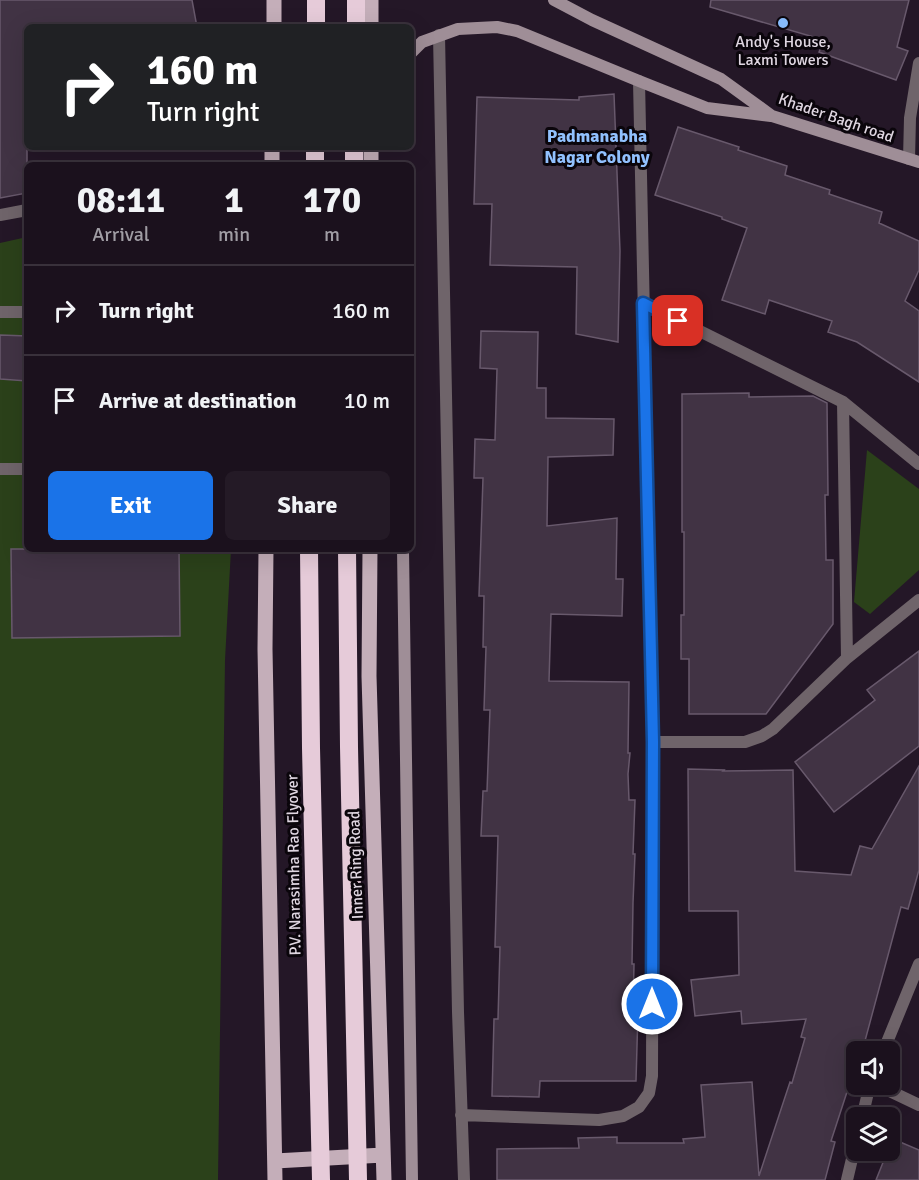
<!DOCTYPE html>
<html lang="en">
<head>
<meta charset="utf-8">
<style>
	body { margin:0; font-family:Signika,sans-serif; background:#241a26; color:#f1f3f6; height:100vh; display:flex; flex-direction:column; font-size:22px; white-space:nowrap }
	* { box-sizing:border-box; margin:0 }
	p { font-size:20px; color:#a09da4 }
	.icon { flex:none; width:33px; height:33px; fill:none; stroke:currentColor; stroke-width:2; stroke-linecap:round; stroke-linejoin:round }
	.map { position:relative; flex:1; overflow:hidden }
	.side { position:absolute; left:24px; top:162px; width:390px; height:390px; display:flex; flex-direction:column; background:#1b111d; border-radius:9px; box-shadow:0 6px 24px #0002,0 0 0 2px #39313b }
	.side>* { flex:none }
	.hud { position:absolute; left:24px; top:24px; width:390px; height:126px; border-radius:9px; box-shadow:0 6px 24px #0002,0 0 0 2px #39313b; background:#202124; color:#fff; overflow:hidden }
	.buttons { position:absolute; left:846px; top:1041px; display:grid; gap:12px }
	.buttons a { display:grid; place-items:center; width:54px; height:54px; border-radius:9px; background:#1b111d; box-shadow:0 6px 24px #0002,0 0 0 2px #39313b; font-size:30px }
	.pin { position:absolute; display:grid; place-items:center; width:51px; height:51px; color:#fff; margin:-26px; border-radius:12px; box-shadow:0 3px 9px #0006 }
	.me { position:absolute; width:66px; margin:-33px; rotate:0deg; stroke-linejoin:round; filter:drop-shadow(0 0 4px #0008) }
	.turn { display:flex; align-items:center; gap:21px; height:126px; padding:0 24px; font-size:27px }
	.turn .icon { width:78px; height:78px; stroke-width:2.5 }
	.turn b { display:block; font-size:42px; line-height:51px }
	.eta { display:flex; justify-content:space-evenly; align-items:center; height:102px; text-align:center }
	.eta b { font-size:36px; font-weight:700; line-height:42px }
	.action { display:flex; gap:12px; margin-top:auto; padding:12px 24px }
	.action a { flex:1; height:69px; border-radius:9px; background:#1a73e8; color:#fff; font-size:24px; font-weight:700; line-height:69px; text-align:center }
	.action a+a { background:#241a26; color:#f1f3f6 }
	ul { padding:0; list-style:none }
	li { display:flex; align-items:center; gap:18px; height:90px; padding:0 24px; border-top:2px solid #39313b }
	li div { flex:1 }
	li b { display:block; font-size:22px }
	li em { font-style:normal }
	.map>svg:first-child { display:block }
</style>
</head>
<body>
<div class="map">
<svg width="919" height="1180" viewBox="0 0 919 1180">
	<rect width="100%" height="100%" fill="#241727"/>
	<!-- green -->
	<path fill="#2b411a" d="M 27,237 L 27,549 L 231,549 L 225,660 L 218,1180 L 0,1180 L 0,243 Z
		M 867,450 L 919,489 L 919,570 L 870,614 L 854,602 Z"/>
	<!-- building -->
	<path fill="#413344" stroke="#68596c" stroke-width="1.5" d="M 0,0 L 192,0 L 197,27 L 27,27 L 27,193 L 0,198 Z
		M 711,0 L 909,0 L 897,47 L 908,51 L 896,80 L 819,52 L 824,40 L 710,7 Z
		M 614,94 L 620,251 L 618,342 L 576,334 L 577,267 L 490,265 L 492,204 L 474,204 L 477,97 L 579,100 L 579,97 Z
		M 678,127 L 739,147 L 738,150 L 787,166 L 785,175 L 830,190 L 829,194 L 882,212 L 879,223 L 919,241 L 919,270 L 905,301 L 919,311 L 919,382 L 857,342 L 828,332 L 832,321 L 769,300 L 765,314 L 722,300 L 747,228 L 722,219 L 722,217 L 655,195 Z
		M 481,331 L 538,332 L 537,388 L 546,388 L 546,418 L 614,419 L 613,455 L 548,457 L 547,526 L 617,518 L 616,579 L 623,579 L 622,616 L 551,614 L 549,681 L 629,682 L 628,753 L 630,753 L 628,774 L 629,800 L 635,800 L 633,854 L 635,854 L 633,903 L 632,964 L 634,964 L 633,1011 L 638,1011 L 636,1081 L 540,1081 L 539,1097 L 492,1096 L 494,1019 L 498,1019 L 500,947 L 495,947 L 498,836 L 481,836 L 483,791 L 487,791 L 490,710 L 484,710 L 486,647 L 483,647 L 484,596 L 479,596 L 483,478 L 474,478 L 475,439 L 495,440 L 497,369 L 480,368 Z
		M 0,335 L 27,336 L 27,381 L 0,379 Z
		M 749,393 L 749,397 L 813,396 L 827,403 L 828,495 L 825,495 L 826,560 L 833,560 L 833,624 L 766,714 L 689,714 L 689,659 L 681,659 L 681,615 L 684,615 L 684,532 L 682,532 L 682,394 Z
		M 11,549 L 179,549 L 180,636 L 12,638 Z
		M 919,651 L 919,746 L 834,812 L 795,762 L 875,700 L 867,690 Z
		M 919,766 L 919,870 L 908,909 L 901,907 L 862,1052 L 856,1052 L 856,1071 L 851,1093 L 847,1092 L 831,1141 L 835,1142 L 825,1180 L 497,1180 L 497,1149 L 579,1148 L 578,1138 L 617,1137 L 617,1143 L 684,1143 L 683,1139 L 705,1137 L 701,1085 L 752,1082 L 759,1176 L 790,1082 L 792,1083 L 805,1038 L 801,1037 L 806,1019 L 742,1024 L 741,1011 L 695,1016 L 691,980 L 739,975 L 738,911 L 689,911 L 688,769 L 724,770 L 723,771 L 793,770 L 795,871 L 851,875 L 860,846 L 872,849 Z
		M 893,1139 L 919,1150 L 919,1180 L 876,1180 L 888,1150 L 890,1150 Z"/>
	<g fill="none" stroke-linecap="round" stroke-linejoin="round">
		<!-- lane -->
		<path stroke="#6f646a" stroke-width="12" d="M 0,312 L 27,312
			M 0,469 L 27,469"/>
		<!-- street -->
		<path stroke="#6f646a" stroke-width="12" d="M 439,35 L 458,1012 L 464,1180
			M 909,159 L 910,118 L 919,63
			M 0,215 L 27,210
			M 643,303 L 843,402 L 919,464
			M 847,658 L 919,600
			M 653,742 L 745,742 L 762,736 L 773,729 L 847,658 L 843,402
			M 883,1052 L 919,964
			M 875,1084 L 919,1105
			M 461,1115 L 599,1120 L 623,1116 L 639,1107 L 649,1093 L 652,1076 L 653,742 L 639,81
			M 862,1118 L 870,1084
			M 847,1180 L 856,1142"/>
		<!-- secondary -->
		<path stroke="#9f8e97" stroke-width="12" d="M 554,0 L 592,20 L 721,79 L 772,116 L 919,162
			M 411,53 L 422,42 L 458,29 L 497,27 L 517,31 L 639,81 L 707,108 L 771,116
			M 403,549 L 412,1180"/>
		<!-- primary -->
		<path stroke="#c4aeb9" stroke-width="15" d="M 274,27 L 274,0
			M 371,27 L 371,0
			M 371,147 L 371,165
			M 272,165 L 272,147
			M 266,549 L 265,649 L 275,1180
			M 370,549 L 369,676 L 384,1180
			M 275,1161 L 383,1155"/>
		<!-- highway -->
		<path stroke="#e6cbd9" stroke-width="18" d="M 356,0 L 356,27
			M 316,27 L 316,0
			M 315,165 L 315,147
			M 354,165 L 354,147
			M 309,549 L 311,748 L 321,1180
			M 347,549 L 349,747 L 358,1180"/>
	</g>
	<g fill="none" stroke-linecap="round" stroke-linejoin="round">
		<defs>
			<path id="route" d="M 652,1004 L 653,742 L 643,303 L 678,321"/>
		</defs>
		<!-- route casing -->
		<use href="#route" stroke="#114b97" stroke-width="15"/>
		<!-- route -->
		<use href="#route" stroke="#1a73e8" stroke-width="10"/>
	</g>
	<!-- markers -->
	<circle fill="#87bbfb" stroke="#0a050b" stroke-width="2" cx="783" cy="23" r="6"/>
	<g text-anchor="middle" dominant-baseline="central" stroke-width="6" stroke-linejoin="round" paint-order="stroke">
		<!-- poi labels -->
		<g font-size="16" fill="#dfd6e1" stroke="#0a050b">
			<text x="783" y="42">Andy's House,<tspan x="783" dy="18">Laxmi Towers</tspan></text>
		</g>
		<!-- street labels -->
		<g font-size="16" fill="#dfd6e1" stroke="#0a050b">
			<text transform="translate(836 118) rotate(19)">Khader Bagh road</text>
			<text transform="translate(294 865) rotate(-91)">P.V. Narasimha Rao Flyover</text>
			<text transform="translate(356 865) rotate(-92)">Inner Ring Road</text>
		</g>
		<!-- neighbourhood labels -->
		<g font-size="18" font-weight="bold" fill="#91c1fe" stroke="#0a050b">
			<text x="597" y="136">Padmanabha<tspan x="597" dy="21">Nagar Colony</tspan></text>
		</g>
	</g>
</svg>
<div class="buttons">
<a><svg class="icon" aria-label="sound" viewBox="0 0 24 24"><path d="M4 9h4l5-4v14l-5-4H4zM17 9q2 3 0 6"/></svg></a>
<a><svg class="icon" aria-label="layers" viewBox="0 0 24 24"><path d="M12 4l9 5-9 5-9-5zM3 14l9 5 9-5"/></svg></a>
</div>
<div class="pin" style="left:678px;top:321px;background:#d93025"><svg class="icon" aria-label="arrive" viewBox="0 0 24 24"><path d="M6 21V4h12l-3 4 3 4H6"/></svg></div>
<svg class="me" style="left:652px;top:1004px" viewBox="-20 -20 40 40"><circle r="17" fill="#1a73e8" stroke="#fff" stroke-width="3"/><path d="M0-11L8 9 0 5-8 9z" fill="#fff"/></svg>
<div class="hud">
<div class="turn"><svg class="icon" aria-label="right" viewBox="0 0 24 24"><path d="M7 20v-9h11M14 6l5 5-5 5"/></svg><div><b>160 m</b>Turn right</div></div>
</div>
<section class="side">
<div class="eta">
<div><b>08:11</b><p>Arrival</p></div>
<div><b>1</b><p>min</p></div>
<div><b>170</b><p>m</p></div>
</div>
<ul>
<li><svg class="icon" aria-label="right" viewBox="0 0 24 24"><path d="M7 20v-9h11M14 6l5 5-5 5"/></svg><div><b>Turn right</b></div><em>160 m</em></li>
<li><svg class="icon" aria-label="arrive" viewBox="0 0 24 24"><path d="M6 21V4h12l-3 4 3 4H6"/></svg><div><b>Arrive at destination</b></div><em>10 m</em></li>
</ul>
<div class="action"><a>Exit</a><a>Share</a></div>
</section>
</div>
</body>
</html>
